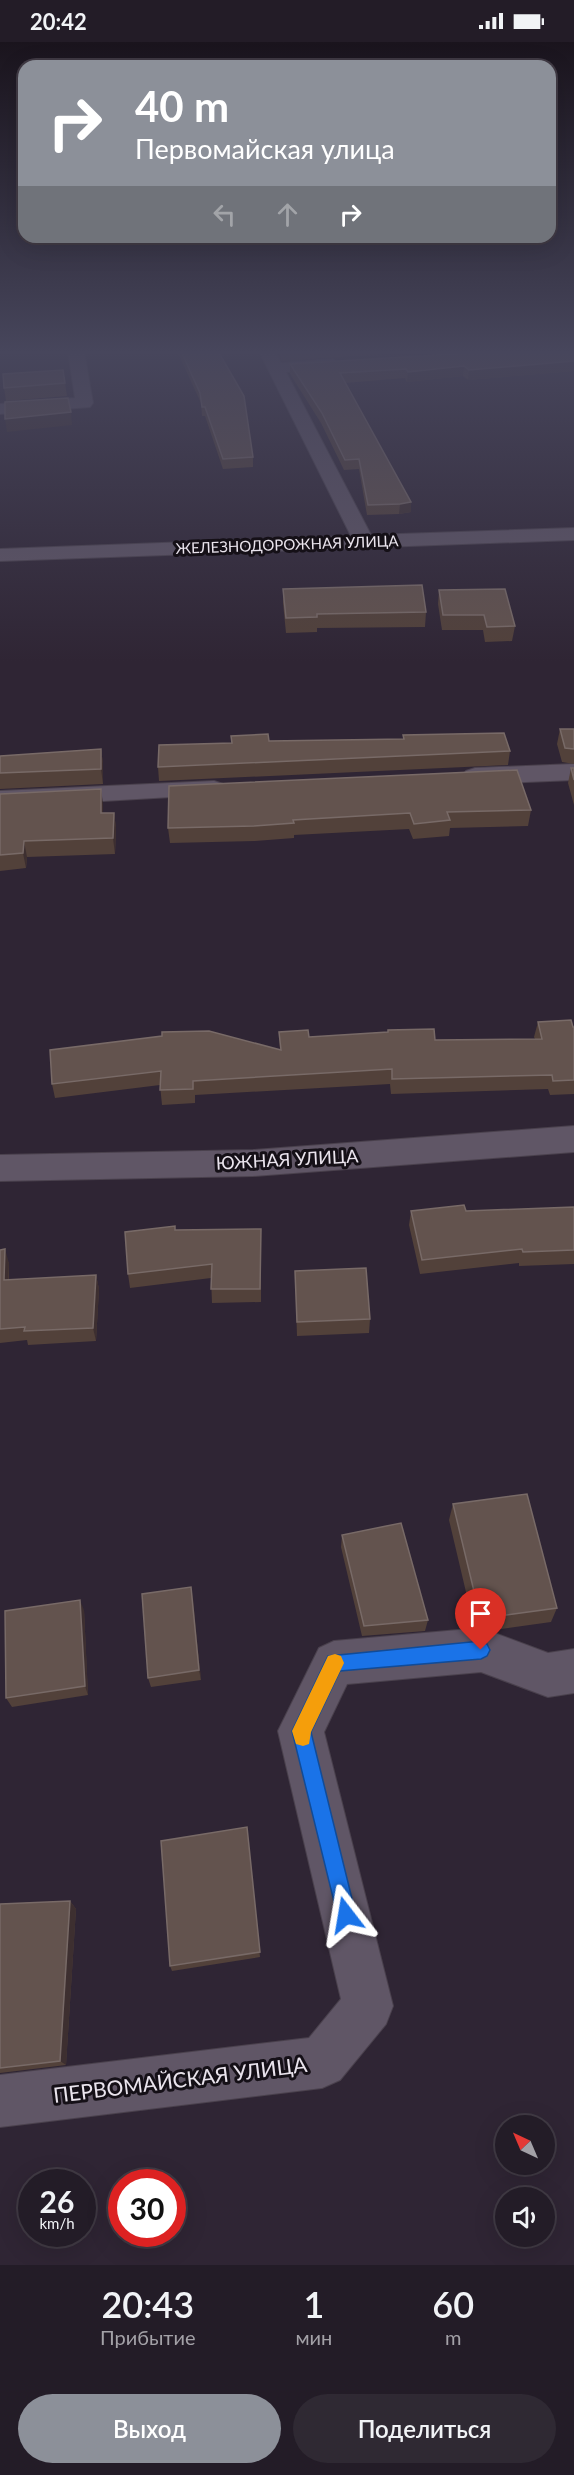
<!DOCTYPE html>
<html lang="ru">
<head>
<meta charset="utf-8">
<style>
	body { margin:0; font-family:Lato,sans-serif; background:#2f2933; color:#f1f3f6; height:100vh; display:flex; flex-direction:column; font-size:22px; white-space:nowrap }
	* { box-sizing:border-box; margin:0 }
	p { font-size:20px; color:#a3a1a7 }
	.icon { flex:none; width:33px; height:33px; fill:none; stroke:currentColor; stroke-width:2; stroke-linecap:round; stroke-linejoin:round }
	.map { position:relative; height:2223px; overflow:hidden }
	.side { display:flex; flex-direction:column; background:#231c27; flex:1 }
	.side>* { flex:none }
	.guide { position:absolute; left:18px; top:18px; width:538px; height:183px; border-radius:18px; box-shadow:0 6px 24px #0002,0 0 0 2px #403a44; background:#8c9099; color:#fff; overflow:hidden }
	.needle { width:39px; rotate:316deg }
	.buttons { position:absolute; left:495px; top:2073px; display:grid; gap:12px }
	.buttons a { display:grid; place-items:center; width:60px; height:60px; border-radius:50%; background:#231c27; box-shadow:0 6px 24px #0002,0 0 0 2px #403a44; font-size:30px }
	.speed { position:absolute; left:18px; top:2127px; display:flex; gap:12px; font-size:30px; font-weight:700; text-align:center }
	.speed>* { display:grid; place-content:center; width:78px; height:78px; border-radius:50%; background:#231c27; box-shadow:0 6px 24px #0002,0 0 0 2px #403a44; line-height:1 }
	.speed small { font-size:15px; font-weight:400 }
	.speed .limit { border:9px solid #d22; background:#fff; color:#111 }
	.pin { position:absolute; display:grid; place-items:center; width:51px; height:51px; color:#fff; margin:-62px -26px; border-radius:50% 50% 50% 0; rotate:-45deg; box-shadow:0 0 6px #0007 }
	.pin .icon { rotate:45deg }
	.me { position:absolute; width:66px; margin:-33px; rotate:346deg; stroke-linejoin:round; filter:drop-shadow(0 0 4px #0008) }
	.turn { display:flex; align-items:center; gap:21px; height:126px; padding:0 18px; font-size:27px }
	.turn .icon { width:78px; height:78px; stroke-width:2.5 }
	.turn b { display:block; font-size:42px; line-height:51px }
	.lanes { display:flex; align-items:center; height:57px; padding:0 18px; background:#0003; justify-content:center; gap:30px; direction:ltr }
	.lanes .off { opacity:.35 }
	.eta { display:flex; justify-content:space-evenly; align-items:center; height:102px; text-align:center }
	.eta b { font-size:36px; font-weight:600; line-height:42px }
	.cta { display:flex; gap:12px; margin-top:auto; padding:12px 18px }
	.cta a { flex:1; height:69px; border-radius:36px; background:#8c9099; color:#fff; font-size:24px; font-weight:600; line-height:69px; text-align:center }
	.cta a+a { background:#2f2933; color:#f1f3f6 }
	.status { display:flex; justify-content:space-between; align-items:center; height:42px; padding:0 30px; background:#231c27; direction:ltr }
	.status svg { height:16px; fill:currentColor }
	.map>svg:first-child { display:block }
</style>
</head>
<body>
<div class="status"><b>20:42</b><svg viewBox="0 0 49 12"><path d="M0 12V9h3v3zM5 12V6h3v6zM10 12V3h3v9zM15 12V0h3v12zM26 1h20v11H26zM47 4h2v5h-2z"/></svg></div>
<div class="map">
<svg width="574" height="2223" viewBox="0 0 574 2223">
	<rect width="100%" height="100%" fill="#2f2534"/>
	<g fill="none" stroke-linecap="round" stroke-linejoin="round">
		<defs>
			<path id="minor" d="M 68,309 L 84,309 L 93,361 L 90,365 L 0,372 L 0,362 L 75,356 Z
				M 259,309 L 275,309 L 281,321 L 333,317 L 341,322 L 333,327 L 286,330 L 371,493 L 574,486 L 574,498 L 0,519 L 0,507 L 351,494 Z
				M 574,722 L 574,738 L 475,742 L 466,739 L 462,734 L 466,729 L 475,726 Z
				M 214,739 L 223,742 L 227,747 L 223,752 L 0,765 L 0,749 Z
				M 574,1084 L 574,1110 L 253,1134 L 0,1139 L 0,1113 L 253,1108 Z
				M 481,1586 L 548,1611 L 574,1607 L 574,1651 L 548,1655 L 481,1630 L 347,1642 L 324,1690 L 393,1964 L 386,1982 L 340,2038 L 322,2046 L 0,2085 L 0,2033 L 309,1996 L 341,1957 L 278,1689 L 319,1606 L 334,1599 Z"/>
		</defs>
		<!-- minor casing -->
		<use href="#minor" stroke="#4a414d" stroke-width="2"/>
		<!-- minor -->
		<use href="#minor" fill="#605666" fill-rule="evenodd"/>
	</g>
	<!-- wall -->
	<path fill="#52413a" d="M 177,309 L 218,309 L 253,415 L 253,425 L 223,427 L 205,374 L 202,374 L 201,361 Z
		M 278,309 L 429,309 L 282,319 Z
		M 574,309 L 574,329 L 468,338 L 463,334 L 407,340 L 405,336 L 345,341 L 411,460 L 411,470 L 399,472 L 367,473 L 359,427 L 344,428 L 321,381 L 290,332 L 290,322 Z
		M 65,341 L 67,354 L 6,359 L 4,346 Z
		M 283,547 L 426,570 L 425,585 L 317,586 L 317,590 L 286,591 L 283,561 Z
		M 439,548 L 515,584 L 512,599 L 485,600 L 483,588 L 442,588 L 438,562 Z
		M 560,687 L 574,687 L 574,722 L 562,720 L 557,702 Z
		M 403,693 L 510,709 L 508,723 L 159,739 L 158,725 L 232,701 L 231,694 L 269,699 L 403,697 Z
		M 101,707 L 103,722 L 103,742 L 0,747 L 0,714 Z
		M 571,726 L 574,726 L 574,763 L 568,741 Z
		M 169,744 L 531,768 L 528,784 L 450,786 L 449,794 L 413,797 L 409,787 L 294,793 L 294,796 L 255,799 L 170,801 L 168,786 Z
		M 101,747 L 103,771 L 114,771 L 116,786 L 115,812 L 27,815 L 26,826 L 0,829 L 0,752 Z
		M 538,980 L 574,985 L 574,1052 L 550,1053 L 548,1047 L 391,1052 L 390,1042 L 195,1053 L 195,1061 L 162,1063 L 160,1043 L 55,1056 L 52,1042 L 280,1008 L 279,990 L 309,995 L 435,998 L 535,997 L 534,995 Z
		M 574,1165 L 574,1222 L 519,1224 L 519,1221 L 420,1232 L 409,1183 L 411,1169 L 466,1169 Z
		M 261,1187 L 261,1260 L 212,1261 L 211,1236 L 130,1246 L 128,1232 L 175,1188 Z
		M 0,1208 L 9,1221 L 9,1238 L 96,1233 L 99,1247 L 96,1299 L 28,1303 L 27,1298 L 0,1301 Z
		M 295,1229 L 370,1277 L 369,1291 L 297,1294 Z
		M 453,1462 L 557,1566 L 551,1580 L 494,1588 L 474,1584 L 449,1478 Z
		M 342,1493 L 428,1578 L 425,1589 L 362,1594 L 341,1505 Z
		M 191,1545 L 201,1638 L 151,1645 L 148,1636 Z
		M 84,1568 L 88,1653 L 12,1665 L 6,1656 Z
		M 247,1785 L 260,1915 L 172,1929 L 170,1924 Z
		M 70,1859 L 76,1867 L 66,2023 L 0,2031 L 0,1862 Z"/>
	<!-- shaded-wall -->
	<path fill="#3d2f30" d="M 574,319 L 574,329 L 468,338 L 469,328 Z
		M 464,324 L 463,334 L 407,340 L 408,330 Z
		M 71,370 L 72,383 L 7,390 L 5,377 Z
		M 411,460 L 411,470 L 399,472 L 400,462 Z
		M 101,707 L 103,722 L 103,742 L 101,727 Z
		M 101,747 L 103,762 L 103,787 L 101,771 Z
		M 114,771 L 116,786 L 115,812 L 113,796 Z
		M 24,799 L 27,815 L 26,826 L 23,811 Z
		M 5,1207 L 9,1221 L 8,1252 L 4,1238 Z
		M 96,1233 L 99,1247 L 96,1299 L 93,1286 Z
		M 191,1545 L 193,1556 L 201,1638 L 199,1628 Z
		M 80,1558 L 84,1568 L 88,1653 L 85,1644 Z
		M 70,1859 L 76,1867 L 66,2023 L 60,2019 Z"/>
	<!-- building -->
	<path fill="#63534e" stroke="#786a67" stroke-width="1.5" d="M 181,309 L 218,309 L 244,354 L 253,415 L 223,417 L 205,365 L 202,365 L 200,351 Z
		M 503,309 L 574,309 L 574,319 L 469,328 L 464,324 L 408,330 L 406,327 L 340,331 L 411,460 L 400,462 L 368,463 L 359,417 L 345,418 L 322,371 L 290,322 Z
		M 63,328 L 65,341 L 4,346 L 3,332 Z
		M 68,356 L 71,370 L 5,377 L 5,360 Z
		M 422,543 L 426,570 L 317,572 L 317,575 L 286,576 L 283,547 Z
		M 505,547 L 515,584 L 487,585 L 484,573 L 443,573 L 439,548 Z
		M 560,687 L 574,687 L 574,707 L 565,706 Z
		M 504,691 L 510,709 L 158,725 L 159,703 L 232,701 L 231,694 L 268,692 L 269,699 L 404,697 L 403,693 Z
		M 101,707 L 101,727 L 0,731 L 0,714 Z
		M 571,726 L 574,726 L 574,738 Z
		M 517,728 L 531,768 L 447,770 L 450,778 L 414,782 L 410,771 L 293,778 L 294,781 L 254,784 L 168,786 L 169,744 Z
		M 101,747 L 101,771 L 114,771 L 113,796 L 24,799 L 23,811 L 0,813 L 0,752 Z
		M 571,978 L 573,985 L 574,985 L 574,1038 L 553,1039 L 552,1033 L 392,1037 L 392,1027 L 193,1039 L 193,1047 L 160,1048 L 161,1029 L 52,1042 L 50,1008 L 162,994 L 162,990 L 209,989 L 281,1008 L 279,990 L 308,988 L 309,995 L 388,990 L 388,988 L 434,987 L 435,998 L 542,997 L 538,980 Z
		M 464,1163 L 466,1169 L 574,1165 L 574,1208 L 523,1210 L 522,1207 L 422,1218 L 411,1169 Z
		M 175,1184 L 175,1188 L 261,1187 L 260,1247 L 211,1247 L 212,1222 L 128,1232 L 125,1190 Z
		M 5,1207 L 4,1238 L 96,1233 L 93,1286 L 24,1289 L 25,1285 L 0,1287 L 0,1208 Z
		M 366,1226 L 370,1277 L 297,1280 L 295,1229 Z
		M 527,1452 L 557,1566 L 499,1574 L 479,1570 L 453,1462 Z
		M 401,1481 L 428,1578 L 364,1584 L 342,1493 Z
		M 191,1545 L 199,1628 L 148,1636 L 142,1552 Z
		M 80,1558 L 85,1644 L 6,1656 L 5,1569 Z
		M 247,1785 L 260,1910 L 170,1924 L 161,1799 Z
		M 70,1859 L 60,2019 L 0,2026 L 0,1862 Z"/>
	<!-- sky -->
	<linearGradient id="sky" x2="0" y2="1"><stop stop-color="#1a141d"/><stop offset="0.5" stop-color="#47465c"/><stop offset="1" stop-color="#47465c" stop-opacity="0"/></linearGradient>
	<rect width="574" height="620" fill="url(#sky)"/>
	<!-- route -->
	<path fill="#1a73e8" stroke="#114b97" stroke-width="1.5" d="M 481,1599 L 487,1602 L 490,1608 L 487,1614 L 481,1617 L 340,1629 L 311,1690 L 356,1873 L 353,1880 L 346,1883 L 339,1880 L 292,1689 L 328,1614 Z"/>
	<!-- slow -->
	<path fill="#f59e0b" d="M 335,1612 L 341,1614 L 344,1621 L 311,1690 L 309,1702 L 303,1704 L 296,1702 L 292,1689 L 328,1614 Z"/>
	<g text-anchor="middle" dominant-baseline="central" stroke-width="6" stroke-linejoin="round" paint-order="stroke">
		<!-- far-street labels -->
		<g font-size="15" fill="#eae4ed" stroke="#151017">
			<text transform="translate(287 502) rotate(-2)">ЖЕЛЕЗНОДОРОЖНАЯ УЛИЦА</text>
		</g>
		<!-- street labels -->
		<g font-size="18" fill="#eae4ed" stroke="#151017">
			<text transform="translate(287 1117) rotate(-3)">ЮЖНАЯ УЛИЦА</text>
		</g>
		<!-- near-street labels -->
		<g font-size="21" fill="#eae4ed" stroke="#151017">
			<text transform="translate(180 2037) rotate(-7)">ПЕРВОМАЙСКАЯ УЛИЦА</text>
		</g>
	</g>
</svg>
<div class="buttons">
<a><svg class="needle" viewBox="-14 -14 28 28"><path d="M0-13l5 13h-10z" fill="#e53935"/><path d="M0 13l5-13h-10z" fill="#a3a1a7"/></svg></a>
<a><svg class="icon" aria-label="sound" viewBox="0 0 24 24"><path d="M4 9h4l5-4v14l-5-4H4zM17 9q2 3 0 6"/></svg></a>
</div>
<div class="speed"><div>26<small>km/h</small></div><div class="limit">30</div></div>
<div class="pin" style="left:481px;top:1608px;background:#d93025"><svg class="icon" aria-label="arrive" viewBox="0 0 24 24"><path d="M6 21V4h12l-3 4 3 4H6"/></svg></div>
<svg class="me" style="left:346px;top:1873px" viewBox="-20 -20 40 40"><path d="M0-17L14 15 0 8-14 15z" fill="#1a73e8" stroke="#fff" stroke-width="4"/></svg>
<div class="guide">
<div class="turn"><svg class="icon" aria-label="right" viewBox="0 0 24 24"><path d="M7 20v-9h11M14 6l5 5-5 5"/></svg><div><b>40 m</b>Первомайская улица</div></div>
<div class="lanes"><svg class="icon off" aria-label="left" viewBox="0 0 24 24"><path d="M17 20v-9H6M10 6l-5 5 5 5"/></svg><svg class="icon off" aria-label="ahead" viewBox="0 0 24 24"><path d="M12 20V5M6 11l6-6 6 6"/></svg><svg class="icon" aria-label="right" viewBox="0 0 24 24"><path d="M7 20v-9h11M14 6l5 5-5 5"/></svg></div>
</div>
</div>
<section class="side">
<div class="eta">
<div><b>20:43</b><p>Прибытие</p></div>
<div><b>1</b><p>мин</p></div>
<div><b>60</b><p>m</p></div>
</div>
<div class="cta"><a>Выход</a><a>Поделиться</a></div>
</section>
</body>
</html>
